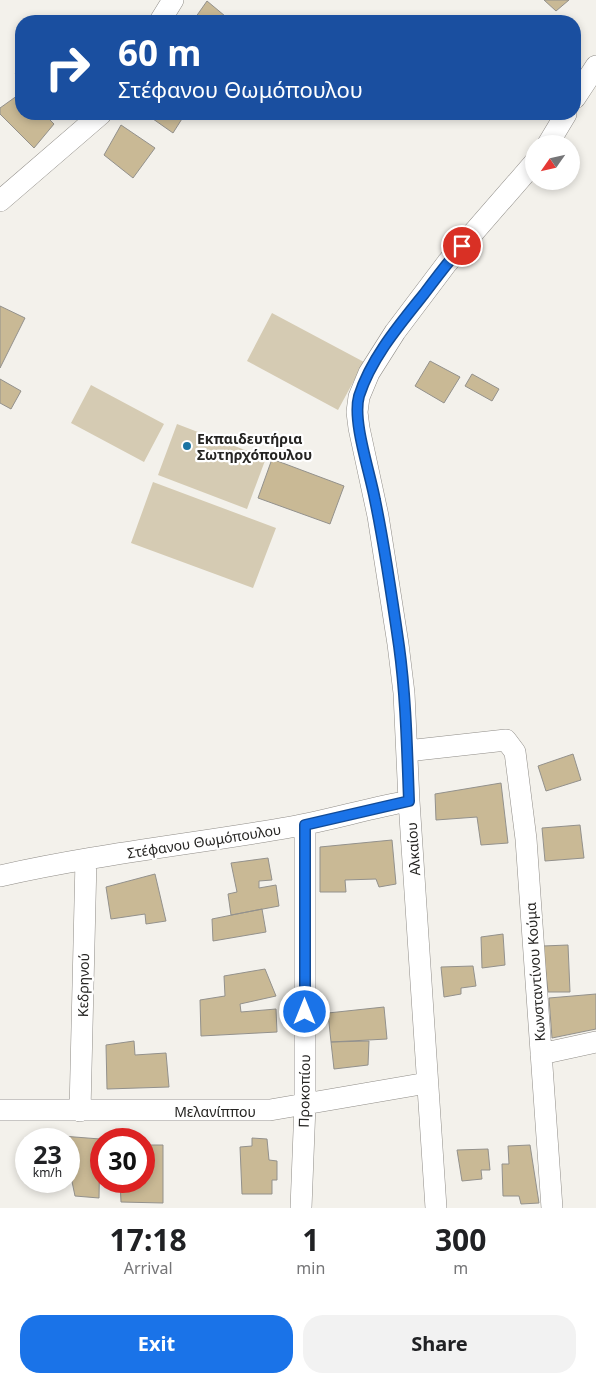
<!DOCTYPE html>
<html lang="en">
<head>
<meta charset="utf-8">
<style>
	body { margin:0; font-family:"Noto Sans",sans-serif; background:#f2f2f2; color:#202124; height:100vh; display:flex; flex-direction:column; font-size:19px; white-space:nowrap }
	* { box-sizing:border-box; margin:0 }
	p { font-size:16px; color:#757577 }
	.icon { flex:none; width:28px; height:28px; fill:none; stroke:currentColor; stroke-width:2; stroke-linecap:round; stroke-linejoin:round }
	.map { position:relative; height:1208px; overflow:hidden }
	.panel { display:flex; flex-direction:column; background:#fff; flex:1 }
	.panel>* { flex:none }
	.guide { position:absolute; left:15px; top:15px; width:566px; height:105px; border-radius:20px; box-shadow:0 2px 8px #0003; background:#1a4fa0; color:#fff; overflow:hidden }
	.needle { width:32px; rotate:236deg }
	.tools { position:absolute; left:525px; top:135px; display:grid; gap:10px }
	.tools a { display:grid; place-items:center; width:55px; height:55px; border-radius:50%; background:#fff; box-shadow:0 2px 8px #0003; font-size:25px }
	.speed { position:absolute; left:15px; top:1128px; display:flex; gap:10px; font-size:25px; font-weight:700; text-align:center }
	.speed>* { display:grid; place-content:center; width:65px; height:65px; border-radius:50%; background:#fff; box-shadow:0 2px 8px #0003; line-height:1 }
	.speed small { font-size:12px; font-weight:400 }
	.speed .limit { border:8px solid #d22; background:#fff; color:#111 }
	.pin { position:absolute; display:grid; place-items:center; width:42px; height:42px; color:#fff; margin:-21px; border:2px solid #fff; border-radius:50%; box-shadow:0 1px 5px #0007 }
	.me { position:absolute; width:55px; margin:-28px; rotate:0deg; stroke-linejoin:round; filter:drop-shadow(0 0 4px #0008) }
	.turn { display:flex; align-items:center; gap:18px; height:105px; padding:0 20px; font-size:22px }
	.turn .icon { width:65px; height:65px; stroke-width:2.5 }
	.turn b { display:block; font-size:35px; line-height:42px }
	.eta { display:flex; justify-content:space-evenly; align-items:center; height:85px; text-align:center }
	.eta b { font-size:30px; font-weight:700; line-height:35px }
	.primary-button { display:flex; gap:10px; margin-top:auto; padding:10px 20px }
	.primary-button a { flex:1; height:58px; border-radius:20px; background:#1a73e8; color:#fff; font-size:20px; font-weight:700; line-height:58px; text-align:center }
	.primary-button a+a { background:#f2f2f2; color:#202124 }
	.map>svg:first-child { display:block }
</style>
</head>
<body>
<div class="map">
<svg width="596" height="1208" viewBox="0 0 596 1208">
	<rect width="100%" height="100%" fill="#f3f1eb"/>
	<!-- green -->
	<path fill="#d5cbb3" d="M 272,313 L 364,362 L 338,410 L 247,361 Z
		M 91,385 L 164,424 L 144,462 L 71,423 Z
		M 177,424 L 266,458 L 247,509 L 158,475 Z
		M 153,482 L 276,528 L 253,588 L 131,543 Z"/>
	<!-- building -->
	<path fill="#c9b995" stroke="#93918c" d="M 544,0 L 569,0 L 556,11 Z
		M 207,1 L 231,21 L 193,21 Z
		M 21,67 L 21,80 L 15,74 Z
		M 21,93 L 21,114 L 44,114 L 54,124 L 34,148 L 0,114 L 0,108 Z
		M 146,114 L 185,114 L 173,133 Z
		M 121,125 L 155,148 L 133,178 L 104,155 Z
		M 0,306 L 25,318 L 0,368 Z
		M 430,361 L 460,377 L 444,403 L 415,386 Z
		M 472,374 L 499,389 L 492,401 L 465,386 Z
		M 0,379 L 21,391 L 11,409 L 0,403 Z
		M 272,459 L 344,486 L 330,524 L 258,498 Z
		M 573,754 L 581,780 L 546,791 L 538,766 Z
		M 501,783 L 508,843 L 481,845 L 477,817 L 436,820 L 435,794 Z
		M 580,825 L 584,858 L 545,861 L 542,828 Z
		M 392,840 L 396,884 L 379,887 L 376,879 L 345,880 L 346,892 L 320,892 L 320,847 Z
		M 268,858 L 272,880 L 259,881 L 259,888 L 276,885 L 279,906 L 231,915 L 228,894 L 237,892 L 231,863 Z
		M 155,874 L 166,921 L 146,924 L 145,914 L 111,919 L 106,887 Z
		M 262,909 L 266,932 L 213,941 L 212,919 Z
		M 503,934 L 505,965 L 482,968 L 481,937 Z
		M 568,945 L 570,992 L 548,992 L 543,946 Z
		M 473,966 L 476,986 L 461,988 L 461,994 L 444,997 L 441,967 Z
		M 265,969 L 276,996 L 240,1004 L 241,1012 L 276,1009 L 277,1032 L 201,1036 L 200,1000 L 225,996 L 224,976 Z
		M 596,994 L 596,1029 L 552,1038 L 549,998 Z
		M 384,1007 L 387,1039 L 331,1042 L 328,1013 Z
		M 134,1041 L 135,1055 L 166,1053 L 169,1087 L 107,1089 L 106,1045 Z
		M 369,1041 L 368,1065 L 334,1069 L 331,1042 Z
		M 62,1136 L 100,1139 L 99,1198 L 75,1196 L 69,1167 L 69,1139 L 63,1139 Z
		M 252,1138 L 267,1139 L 269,1160 L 277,1161 L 277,1180 L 272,1180 L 272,1194 L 242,1194 L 240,1147 L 252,1146 Z
		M 144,1145 L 163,1145 L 163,1203 L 121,1202 L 120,1181 L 144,1181 Z
		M 530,1145 L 539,1203 L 521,1204 L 519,1196 L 503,1196 L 502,1164 L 509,1164 L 508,1146 Z
		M 488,1149 L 490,1170 L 481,1170 L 482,1179 L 462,1181 L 457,1150 Z"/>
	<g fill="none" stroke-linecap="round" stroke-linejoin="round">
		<defs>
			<path id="street" d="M 160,21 L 173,0
				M 575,98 L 596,66
				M 548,144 L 566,114
				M 0,201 L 101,114
				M 407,751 L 506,740 L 515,752 L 526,839 L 552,1208
				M 0,876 C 96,854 194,844 291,827 C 331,820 369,808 409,801
				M 541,1054 L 596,1042
				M 0,1110 L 270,1110 L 427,1083
				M 80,1111 L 86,860
				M 301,1208 L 305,1105 L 305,825
				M 436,1208 L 409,801 L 404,693 L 398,644 L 378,516 L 359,428 L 357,412 L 359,397 L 369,373 L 395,332 L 447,263 L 534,163"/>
		</defs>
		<!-- street casing -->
		<use href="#street" stroke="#908d88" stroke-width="22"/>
		<!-- street -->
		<use href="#street" stroke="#fff" stroke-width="21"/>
	</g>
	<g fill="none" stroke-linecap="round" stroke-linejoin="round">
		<defs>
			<path id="route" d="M 305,1012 L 305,825 L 409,801 C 407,749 406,697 399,646 C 392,597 385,548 375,500 C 370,472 352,421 359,396 C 371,358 400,324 424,294 C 436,278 448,262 462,246"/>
		</defs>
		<!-- route casing -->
		<use href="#route" stroke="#114b97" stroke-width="12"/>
		<!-- route -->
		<use href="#route" stroke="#1a73e8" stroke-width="9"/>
	</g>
	<!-- markers -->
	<circle fill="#1b74a3" stroke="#fff" stroke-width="2" cx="187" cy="446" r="5"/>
	<g text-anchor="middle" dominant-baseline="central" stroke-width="4.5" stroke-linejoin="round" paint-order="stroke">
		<!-- poi labels -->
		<g font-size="14" font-weight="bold" fill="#252422" stroke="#fff" text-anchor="start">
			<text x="197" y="438">Εκπαιδευτήρια<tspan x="197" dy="16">Σωτηρχόπουλου</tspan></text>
		</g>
		<!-- street labels -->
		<g font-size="14" fill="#252422" stroke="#fff">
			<text transform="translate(204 841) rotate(-9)">Στέφανου Θωμόπουλου</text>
			<text transform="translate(413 849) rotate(-94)">Αλκαίου</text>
			<text transform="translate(535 972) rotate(-94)">Κωνσταντίνου Κούμα</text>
			<text transform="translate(83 985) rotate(-89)">Κεδρηνού</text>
			<text transform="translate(304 1091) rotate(-89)">Προκοπίου</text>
			<text x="215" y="1111">Μελανίππου</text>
		</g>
	</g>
</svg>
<div class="tools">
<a><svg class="needle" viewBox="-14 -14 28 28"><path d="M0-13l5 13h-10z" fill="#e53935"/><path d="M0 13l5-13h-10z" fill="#757577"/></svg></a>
</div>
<div class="speed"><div>23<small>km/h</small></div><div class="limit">30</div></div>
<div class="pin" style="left:462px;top:246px;background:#d93025"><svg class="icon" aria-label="arrive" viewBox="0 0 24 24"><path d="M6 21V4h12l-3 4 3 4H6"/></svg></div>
<svg class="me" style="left:305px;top:1012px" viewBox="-20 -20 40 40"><circle r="17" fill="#1a73e8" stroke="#fff" stroke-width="3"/><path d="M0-11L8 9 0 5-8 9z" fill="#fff"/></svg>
<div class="guide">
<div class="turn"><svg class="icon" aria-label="right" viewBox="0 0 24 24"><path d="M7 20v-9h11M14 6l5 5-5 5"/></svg><div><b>60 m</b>Στέφανου Θωμόπουλου</div></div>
</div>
</div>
<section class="panel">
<div class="eta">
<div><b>17:18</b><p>Arrival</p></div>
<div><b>1</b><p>min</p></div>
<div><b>300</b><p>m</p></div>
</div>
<div class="primary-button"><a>Exit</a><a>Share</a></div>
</section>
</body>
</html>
